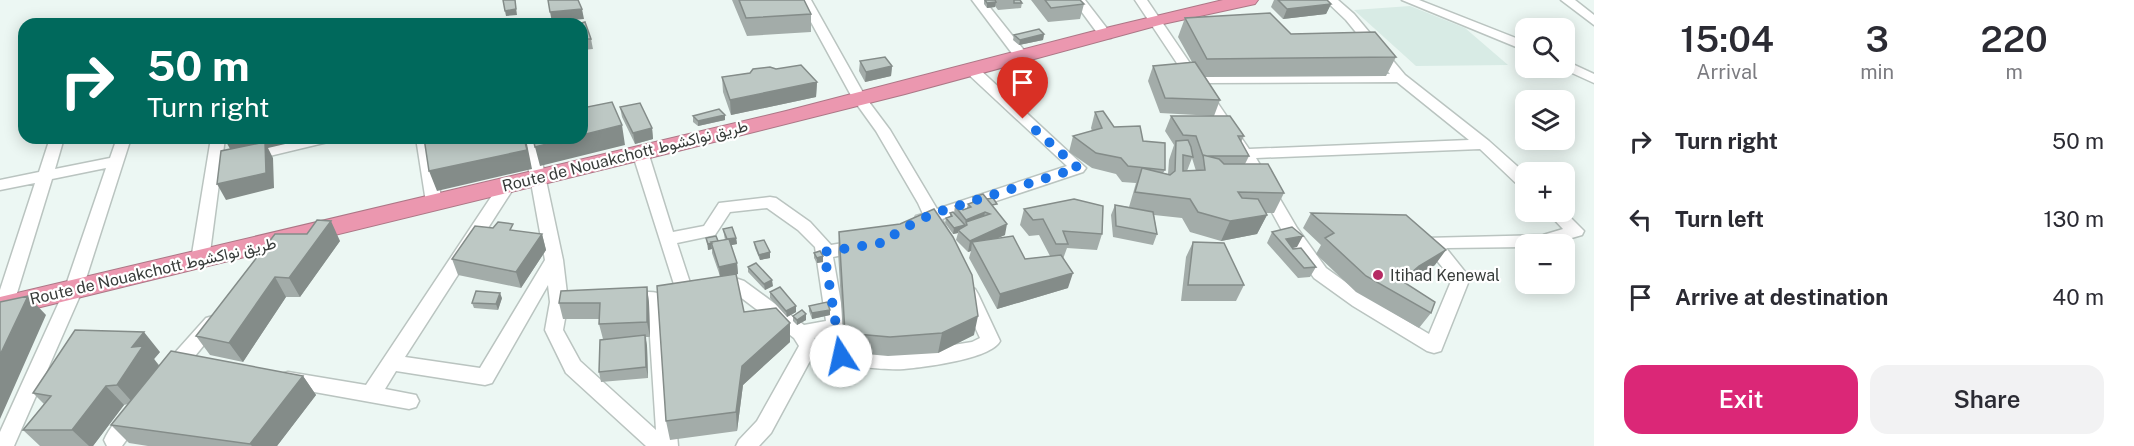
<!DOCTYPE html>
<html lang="en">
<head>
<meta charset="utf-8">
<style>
	body { margin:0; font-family:"Public Sans",Vazirmatn,sans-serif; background:#f2f2f3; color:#2b2b33; height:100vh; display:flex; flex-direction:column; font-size:22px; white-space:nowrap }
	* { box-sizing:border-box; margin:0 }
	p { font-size:20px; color:#7c7c81 }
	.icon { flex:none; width:33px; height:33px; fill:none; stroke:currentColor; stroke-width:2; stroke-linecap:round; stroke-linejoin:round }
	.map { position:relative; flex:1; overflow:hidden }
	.panel { display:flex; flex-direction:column; background:#fff; width:540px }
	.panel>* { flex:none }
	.top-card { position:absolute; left:18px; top:18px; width:570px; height:126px; border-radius:18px; box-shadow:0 3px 15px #0003; background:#00695c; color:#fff; overflow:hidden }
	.buttons { position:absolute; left:1515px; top:18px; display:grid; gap:12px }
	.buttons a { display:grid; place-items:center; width:60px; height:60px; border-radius:12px; background:#fff; box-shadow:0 3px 15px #0003; font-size:30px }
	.pin { position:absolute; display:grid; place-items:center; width:51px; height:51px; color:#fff; margin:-62px -26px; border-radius:50% 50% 50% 0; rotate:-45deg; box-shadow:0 0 6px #0007 }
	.pin .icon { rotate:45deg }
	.me { position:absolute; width:66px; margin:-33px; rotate:350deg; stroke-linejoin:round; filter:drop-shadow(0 0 4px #0008) }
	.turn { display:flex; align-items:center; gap:21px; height:126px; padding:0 30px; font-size:27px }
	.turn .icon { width:78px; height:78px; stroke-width:2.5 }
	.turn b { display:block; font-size:42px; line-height:51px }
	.eta { display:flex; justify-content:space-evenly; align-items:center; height:102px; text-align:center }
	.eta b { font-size:36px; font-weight:600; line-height:42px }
	.button { display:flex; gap:12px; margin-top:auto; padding:12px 30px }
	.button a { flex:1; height:69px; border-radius:18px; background:#db2777; color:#fff; font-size:24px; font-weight:600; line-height:69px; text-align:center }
	.button a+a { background:#f2f2f3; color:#2b2b33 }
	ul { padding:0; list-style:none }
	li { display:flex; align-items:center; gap:18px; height:78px; padding:0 30px }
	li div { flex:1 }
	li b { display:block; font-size:22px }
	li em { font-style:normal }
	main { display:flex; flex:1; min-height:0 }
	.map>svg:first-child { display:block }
</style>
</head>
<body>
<main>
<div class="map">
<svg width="1594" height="446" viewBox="0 0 1594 446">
	<rect width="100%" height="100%" fill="#ecf7f3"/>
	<!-- built -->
	<path fill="#d8ebe5" d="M 1410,6 L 1465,28 L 1508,65 L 1416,66 L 1354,10 Z"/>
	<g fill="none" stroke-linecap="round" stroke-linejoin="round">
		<defs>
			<path id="minor" d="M 799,0 L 811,0 L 866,98 L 890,130 L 937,209 L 1067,166 L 967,73 L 965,70 L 967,67 L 977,67 L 1086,168 L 1083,172 L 942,219 L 947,230 L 945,234 L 933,234 L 928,224 L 916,224 L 914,220 L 916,216 L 923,214 L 918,203 L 876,131 L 853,99 Z
				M 972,0 L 984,0 L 1027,54 L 1029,57 L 1027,60 L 1017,60 Z
				M 1073,0 L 1085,0 L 1112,35 L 1111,38 L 1101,38 Z
				M 1135,0 L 1147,0 L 1198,75 L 1390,74 L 1346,20 L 1325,0 L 1338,0 L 1354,14 L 1405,75 L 1489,141 L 1526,174 L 1526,188 L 1520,187 L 1480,149 L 1256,158 L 1297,228 L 1326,268 L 1365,296 L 1429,334 L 1452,279 L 1425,246 L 1423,242 L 1425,238 L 1543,235 L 1563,229 L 1547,212 L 1564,211 L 1584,231 L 1582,235 L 1551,244 L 1526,244 L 1526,247 L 1446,248 L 1470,278 L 1441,351 L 1434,353 L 1427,351 L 1353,306 L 1314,278 L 1285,236 L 1252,176 ZM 1397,82 L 1469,140 L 1249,149 L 1204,83 Z
				M 1402,0 L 1419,0 L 1526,42 L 1526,51 Z
				M 1561,0 L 1575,0 L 1594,15 L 1594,25 Z
				M 1564,60 L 1594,74 L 1594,83 L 1561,68 L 1564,68 Z
				M 50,138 L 64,138 L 55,169 L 110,158 L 117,138 L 131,138 L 82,291 L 14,446 L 0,446 L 0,432 L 64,291 L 106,168 L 52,179 L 13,306 L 10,311 L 0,312 L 0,290 L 35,183 L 0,190 L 0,180 L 39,172 Z
				M 211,138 L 225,138 L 209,260 L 206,264 L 200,266 L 194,264 L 191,260 Z
				M 307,138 L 334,138 L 332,141 L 249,161 L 241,156 L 244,153 Z
				M 416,138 L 430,138 L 442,202 L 440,206 L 428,206 L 426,202 Z
				M 523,138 L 537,138 L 563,260 L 568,302 L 563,330 L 580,361 L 656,430 L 648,306 L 622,305 L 619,300 L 622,295 C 633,291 651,291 662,294 L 665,299 L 678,446 L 646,446 L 566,373 L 545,330 L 550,302 L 548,285 L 492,383 L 485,385 L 396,371 L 385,389 L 416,395 L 419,401 L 416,407 L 409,409 L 281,386 L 278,380 L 281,374 L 288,372 L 366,385 L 501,182 L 513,182 L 515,186 L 405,357 L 480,368 L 545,260 Z
				M 640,147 L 648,152 L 673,232 L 704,226 L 719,203 L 770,197 L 776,198 L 810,222 L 831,245 L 861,240 L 867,242 L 869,246 L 867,250 L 833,257 L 849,349 L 903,353 L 972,342 L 980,338 L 960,294 L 963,289 L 969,287 L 975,289 L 978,294 L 1000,341 C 991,359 925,367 904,369 C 886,370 851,367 834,361 L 828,335 L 814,338 L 818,346 L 771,433 L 759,446 L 736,446 L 739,440 L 757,421 L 799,346 L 794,338 L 735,293 L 719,296 L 713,294 L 710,289 L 713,284 L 738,279 L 744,281 L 804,325 L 826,321 L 815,247 L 798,230 L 767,208 L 730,212 L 715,235 L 677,243 L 694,295 L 691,300 L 685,302 L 679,300 L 632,152 Z
				M 213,316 L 220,318 L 222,323 L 195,356 L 199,358 L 202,363 L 199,368 L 192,371 L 172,366 L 169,361 L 172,356 L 206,318 Z
				M 133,408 L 140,411 L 143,417 L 122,446 L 107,446 L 104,440 C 109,428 121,413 133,408 Z"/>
			<path id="highway" d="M 1223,0 L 1258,0 L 1255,4 L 1163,24 L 905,94 L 674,152 L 0,317 L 0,297 L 786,111 L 1110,27 Z"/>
		</defs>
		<!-- minor casing -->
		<use href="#minor" stroke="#bac4c0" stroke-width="3"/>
		<!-- highway casing -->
		<use href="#highway" stroke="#ac7786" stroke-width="2"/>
		<!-- minor -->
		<use href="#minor" fill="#fff" fill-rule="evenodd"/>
		<!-- highway -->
		<use href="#highway" fill="#eb97af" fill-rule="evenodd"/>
	</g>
	<!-- wall -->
	<path fill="#a3aca9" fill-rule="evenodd" d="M 732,0 L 804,0 L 811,14 L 811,32 L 747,36 Z
		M 984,0 L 1020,0 L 1022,3 L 1021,8 L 998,10 L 995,6 L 995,7 L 987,8 L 984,4 Z
		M 1031,0 L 1080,0 L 1084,4 L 1080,19 L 1048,22 Z
		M 1274,0 L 1327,0 L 1331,4 L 1326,14 L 1283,19 L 1271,7 Z
		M 1185,18 L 1291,34 L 1396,57 L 1386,76 L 1205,77 L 1220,100 L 1214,116 L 1160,113 L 1148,81 L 1153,66 L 1192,62 L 1178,37 Z
		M 582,24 L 591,39 L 593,49 L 582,50 Z
		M 1044,34 L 1043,40 L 1019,45 L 1013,40 L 1014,35 Z
		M 860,61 L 892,66 L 891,76 L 865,82 L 859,71 Z
		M 776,69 L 817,82 L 816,97 L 731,115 L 723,92 L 722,77 Z
		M 620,107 L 652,128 L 653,139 L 635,144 L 622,117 Z
		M 1095,112 L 1114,127 L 1165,170 L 1163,173 L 1168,174 L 1169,160 L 1174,145 L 1165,131 L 1171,116 L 1244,136 L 1241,142 L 1249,156 L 1245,164 L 1284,193 L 1274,213 L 1266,213 L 1267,215 L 1257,234 L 1221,241 L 1190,232 L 1182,218 L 1154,215 L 1157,234 L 1153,245 L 1113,237 L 1111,215 L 1115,205 L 1129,207 L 1136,183 L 1122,182 L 1116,174 L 1092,168 L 1069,152 L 1073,136 L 1092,131 L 1091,128 ZM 1192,158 L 1196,171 L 1187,171 Z
		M 693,116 L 725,120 L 698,126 L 693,122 Z
		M 973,197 L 996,209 L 1005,235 L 997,238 L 1025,259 L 1050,256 L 1039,235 L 1029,236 L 1020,225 L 1024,209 L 1102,234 L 1097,250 L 1067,248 L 1063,259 L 1068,288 L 997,309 L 969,258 L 971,251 L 968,252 L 956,240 L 958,233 L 953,234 L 945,223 L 946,218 L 950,217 L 950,213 L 954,213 L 955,206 L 963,210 L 967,208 L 968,204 L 972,202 Z
		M 1311,213 L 1435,265 L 1405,283 L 1431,313 L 1419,328 L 1356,292 L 1316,254 L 1321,245 L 1303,228 Z
		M 723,229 L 736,238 L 737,244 L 731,245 L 737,263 L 738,274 L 736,274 L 744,312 L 790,342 L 743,385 L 737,431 L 670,440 L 666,421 L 720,276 L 712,253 L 712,249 L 708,250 L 706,238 L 718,241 L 725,240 Z
		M 515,231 L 542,234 L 546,250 L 521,288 L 458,275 L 452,259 Z
		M 839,232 L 974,335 L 938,353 L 888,356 L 844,352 L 838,252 Z
		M 1272,232 L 1297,247 L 1293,248 L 1316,267 L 1310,277 L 1298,278 L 1267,243 Z
		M 307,234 L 340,241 L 300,297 L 286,297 L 243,362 L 210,355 L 196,336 Z
		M 754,242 L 770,252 L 770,258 L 760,260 L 755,248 Z
		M 1193,242 L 1244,285 L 1236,301 L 1181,301 L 1186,257 Z
		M 814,253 L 823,262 L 817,263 L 814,258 Z
		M 748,267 L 773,286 L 765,290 L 748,272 Z
		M 647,287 L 649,303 L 650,337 L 646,337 L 647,346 L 648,378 L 601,382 L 599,372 L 603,339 L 599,324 L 600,319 L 563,319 L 559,303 Z
		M 770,292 L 796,312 L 787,317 L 770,298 Z
		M 502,298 L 498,310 L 474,308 L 472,303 Z
		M 809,306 L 830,310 L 830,315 L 812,319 L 809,311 Z
		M 793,316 L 806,320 L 797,325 L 793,321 Z
		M 160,352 L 154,359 L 159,365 L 303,376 L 316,395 L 277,446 L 148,446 L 129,443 L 111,425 L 128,404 L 124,405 L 93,446 L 40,446 L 23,430 L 44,404 L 33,393 Z"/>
	<!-- shaded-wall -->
	<path fill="#848c89" d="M 515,0 L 517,15 L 506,16 L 505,11 Z
		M 996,2 L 995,7 L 987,8 L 987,3 Z
		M 1331,4 L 1326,14 L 1283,19 L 1287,9 Z
		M 582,9 L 584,19 L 552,22 L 550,12 Z
		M 1044,34 L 1043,40 L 1019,45 L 1020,40 Z
		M 892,66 L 891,76 L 865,82 L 866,72 Z
		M 817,82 L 816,97 L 731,115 L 730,100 Z
		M 725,115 L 725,120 L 698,126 L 698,121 Z
		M 622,125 L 625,145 L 540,166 L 535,147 L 570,138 L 582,138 L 582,135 Z
		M 652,128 L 653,139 L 635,144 L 633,133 Z
		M 224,138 L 311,138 L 268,148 L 273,158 L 274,188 L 226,200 L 217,184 L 234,156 Z
		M 524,138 L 526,138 L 526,139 L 532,169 L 437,191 L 429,171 Z
		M 985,212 L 983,223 L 967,225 L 966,223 L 966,220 Z
		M 1267,215 L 1257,234 L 1221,241 L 1230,221 Z
		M 331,221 L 340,241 L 300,297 L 289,278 Z
		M 1007,224 L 1005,235 L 976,248 L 972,242 L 971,251 L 968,252 L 970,241 Z
		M 965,225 L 964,230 L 958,230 L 958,233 L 953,234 L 954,228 Z
		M 542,234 L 546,250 L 521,288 L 516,272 Z
		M 1303,236 L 1297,247 L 1287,249 L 1286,239 Z
		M 736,238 L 737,244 L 727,246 L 727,240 Z
		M 708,244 L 711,244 L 712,249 L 708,250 Z
		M 1446,250 L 1435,265 L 1408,281 L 1396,293 L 1402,281 L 1419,266 Z
		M 770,252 L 770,258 L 760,260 L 759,255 Z
		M 823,256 L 823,262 L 817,263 L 817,258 Z
		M 737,263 L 738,274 L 720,278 L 719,267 Z
		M 1073,273 L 1068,288 L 997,309 L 1000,294 Z
		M 275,277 L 286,297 L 243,362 L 229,343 Z
		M 772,280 L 773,286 L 765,290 L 764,284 Z
		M 647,287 L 649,303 L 650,337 L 647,322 Z
		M 500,293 L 502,298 L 498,310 L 496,304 Z
		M 28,296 L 46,315 L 0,419 L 0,355 Z
		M 796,306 L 796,312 L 787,317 L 786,311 Z
		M 830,310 L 830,315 L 812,319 L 812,313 Z
		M 806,314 L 806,320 L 797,325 L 797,320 Z
		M 978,316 L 974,335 L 938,353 L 942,333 Z
		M 790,323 L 790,342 L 743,385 L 737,431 L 736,412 L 742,366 Z
		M 144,332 L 160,352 L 154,359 L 159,366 L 134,404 L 117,385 L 132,347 Z
		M 645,335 L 647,346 L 648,378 L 646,367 Z
		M 303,376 L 316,395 L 277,446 L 252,446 L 250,444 Z
		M 106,386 L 124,405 L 93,446 L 89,446 L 72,430 Z"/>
	<!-- building -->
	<path fill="#bdc8c4" stroke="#848c89" stroke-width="1.5" d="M 503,0 L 515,0 L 516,9 L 505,11 Z
		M 548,0 L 578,0 L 582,9 L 550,12 Z
		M 739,0 L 804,0 L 811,14 L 746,18 Z
		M 985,0 L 995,0 L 996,2 L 987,3 Z
		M 1014,0 L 1020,0 L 1022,3 L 1014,3 Z
		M 1045,0 L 1080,0 L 1084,4 L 1051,8 Z
		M 1278,0 L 1327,0 L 1331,4 L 1287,9 Z
		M 1270,13 L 1291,34 L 1375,32 L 1396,57 L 1207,59 L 1185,18 Z
		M 585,22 L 591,39 L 582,39 L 582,24 L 578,24 Z
		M 1039,29 L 1044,34 L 1020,40 L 1014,35 Z
		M 885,57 L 892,66 L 866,72 L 860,61 Z
		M 1195,62 L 1220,100 L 1165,98 L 1153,66 Z
		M 801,65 L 817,82 L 730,100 L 722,77 L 750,73 L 753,69 L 770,67 L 776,69 Z
		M 612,102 L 622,125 L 582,135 L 582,108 Z
		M 640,103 L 652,128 L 633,133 L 620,107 Z
		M 719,109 L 725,115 L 698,121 L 693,116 Z
		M 1103,111 L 1114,127 L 1140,126 L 1143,141 L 1165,143 L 1165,170 L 1128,166 L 1121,158 L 1096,153 L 1073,136 L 1102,128 L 1095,112 Z
		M 1171,116 L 1230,116 L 1244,136 L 1238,136 L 1249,156 L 1207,156 L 1203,155 L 1203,156 L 1196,136 L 1183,135 Z
		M 424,138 L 524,138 L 527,150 L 429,171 Z
		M 533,138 L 570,138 L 535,147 Z
		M 1188,140 L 1191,147 L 1193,157 L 1183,155 L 1183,171 L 1205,170 L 1203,155 L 1219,159 L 1224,164 L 1268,164 L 1284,193 L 1238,192 L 1242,198 L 1258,199 L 1267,215 L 1230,221 L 1198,212 L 1190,199 L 1135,192 L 1142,168 L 1170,175 L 1175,171 L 1176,141 Z
		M 265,142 L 266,173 L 217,184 L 221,151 Z
		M 983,194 L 1007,224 L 970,241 L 958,230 L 967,225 L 966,222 L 990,214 L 985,212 L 966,220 L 955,206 L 957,205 L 963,210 L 971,207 L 968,204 L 977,201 L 973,197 Z
		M 993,198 L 997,204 L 992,205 L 987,199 Z
		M 1074,199 L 1103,206 L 1102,234 L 1063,231 L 1068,244 L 1056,244 L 1043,219 L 1033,220 L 1024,209 Z
		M 1115,205 L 1153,212 L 1157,234 L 1116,226 Z
		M 934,209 L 953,237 L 972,275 L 978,316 L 942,333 L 890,337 L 845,333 L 839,232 L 900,224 Z
		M 953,212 L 965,225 L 954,228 L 946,218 L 952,216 L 950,213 Z
		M 1311,213 L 1406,215 L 1446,250 L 1419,266 L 1402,281 L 1435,302 L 1431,313 L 1366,276 L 1325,238 L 1334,233 Z
		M 317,220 L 331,221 L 289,278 L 275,277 L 229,343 L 196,336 L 275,234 L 307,234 Z
		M 498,222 L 513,224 L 510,230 L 542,234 L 516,272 L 452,259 L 475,226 L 493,228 Z
		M 732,227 L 736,238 L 727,239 L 723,229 Z
		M 1292,227 L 1303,236 L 1286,239 L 1293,249 L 1301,248 L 1316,267 L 1304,268 L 1272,232 Z
		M 716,236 L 718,241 L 711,242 L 712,243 L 708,244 L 706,238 Z
		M 1013,236 L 1025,259 L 1061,255 L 1073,273 L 1000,294 L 972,242 Z
		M 729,239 L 737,263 L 719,267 L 711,242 Z
		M 764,240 L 770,252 L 759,255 L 754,242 Z
		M 1193,242 L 1224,243 L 1244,285 L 1188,285 Z
		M 820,251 L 823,256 L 817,258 L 814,253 Z
		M 756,263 L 772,280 L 764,284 L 748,267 Z
		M 736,274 L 744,312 L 776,308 L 790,323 L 742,366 L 736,412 L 666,421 L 657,286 Z
		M 647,287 L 647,322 L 599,324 L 600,303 L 559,303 L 561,291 Z
		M 780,287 L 796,306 L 786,311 L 770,292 Z
		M 476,291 L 500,293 L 496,304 L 472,303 Z
		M 28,296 L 0,355 L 0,302 Z
		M 827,302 L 830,310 L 812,313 L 809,306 Z
		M 802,310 L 806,314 L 797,320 L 793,316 Z
		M 75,330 L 144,332 L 132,347 L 143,346 L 117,385 L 106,386 L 72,430 L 23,430 L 51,396 L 33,393 Z
		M 645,335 L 646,367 L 599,372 L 600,340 Z
		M 171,351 L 303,376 L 250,444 L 111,425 Z"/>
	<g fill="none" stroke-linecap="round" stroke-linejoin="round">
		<!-- route -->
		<path stroke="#1a73e8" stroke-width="10" stroke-dasharray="0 18" d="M 841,356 L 824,252 L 887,242 L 897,232 L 932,214 L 1078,168 L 1023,119"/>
	</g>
	<!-- markers -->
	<circle fill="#b62a63" stroke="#fff" stroke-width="2" cx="1378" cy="275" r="6"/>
	<g text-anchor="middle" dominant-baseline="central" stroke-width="4.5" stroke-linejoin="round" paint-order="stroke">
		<!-- street labels -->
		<g font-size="16" fill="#383c3a" stroke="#fff">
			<text transform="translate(625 156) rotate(-14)">Route de Nouakchott طريق نواكشوط</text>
			<text transform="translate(153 271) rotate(-13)">Route de Nouakchott طريق نواكشوط</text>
		</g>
		<!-- poi labels -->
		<g font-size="16" fill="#383c3a" stroke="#fff" text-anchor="start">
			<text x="1390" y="275">Itihad Kenewal</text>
		</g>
	</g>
</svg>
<div class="buttons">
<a><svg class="icon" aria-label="search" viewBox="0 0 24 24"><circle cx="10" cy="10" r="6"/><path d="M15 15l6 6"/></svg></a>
<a><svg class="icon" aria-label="layers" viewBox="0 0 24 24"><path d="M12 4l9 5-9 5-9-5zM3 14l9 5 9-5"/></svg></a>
<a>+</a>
<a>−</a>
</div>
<div class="pin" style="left:1023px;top:119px;background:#d93025"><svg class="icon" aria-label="arrive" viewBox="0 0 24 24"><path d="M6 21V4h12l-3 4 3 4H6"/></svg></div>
<svg class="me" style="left:841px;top:356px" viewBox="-20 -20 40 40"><circle r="19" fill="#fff"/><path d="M0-13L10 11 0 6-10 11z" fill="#1a73e8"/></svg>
<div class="top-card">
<div class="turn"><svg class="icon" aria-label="right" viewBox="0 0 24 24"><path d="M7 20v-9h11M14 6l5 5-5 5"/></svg><div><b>50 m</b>Turn right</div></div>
</div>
</div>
<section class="panel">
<div class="eta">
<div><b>15:04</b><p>Arrival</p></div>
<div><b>3</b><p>min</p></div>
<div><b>220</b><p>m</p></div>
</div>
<ul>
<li><svg class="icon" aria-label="right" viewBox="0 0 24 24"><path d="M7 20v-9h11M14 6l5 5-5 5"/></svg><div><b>Turn right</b></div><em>50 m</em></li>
<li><svg class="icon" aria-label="left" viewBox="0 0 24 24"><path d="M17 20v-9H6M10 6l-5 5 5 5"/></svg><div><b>Turn left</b></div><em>130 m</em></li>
<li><svg class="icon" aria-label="arrive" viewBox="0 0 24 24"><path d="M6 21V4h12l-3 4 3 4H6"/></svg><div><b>Arrive at destination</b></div><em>40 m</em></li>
</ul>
<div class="button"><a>Exit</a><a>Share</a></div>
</section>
</main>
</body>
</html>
